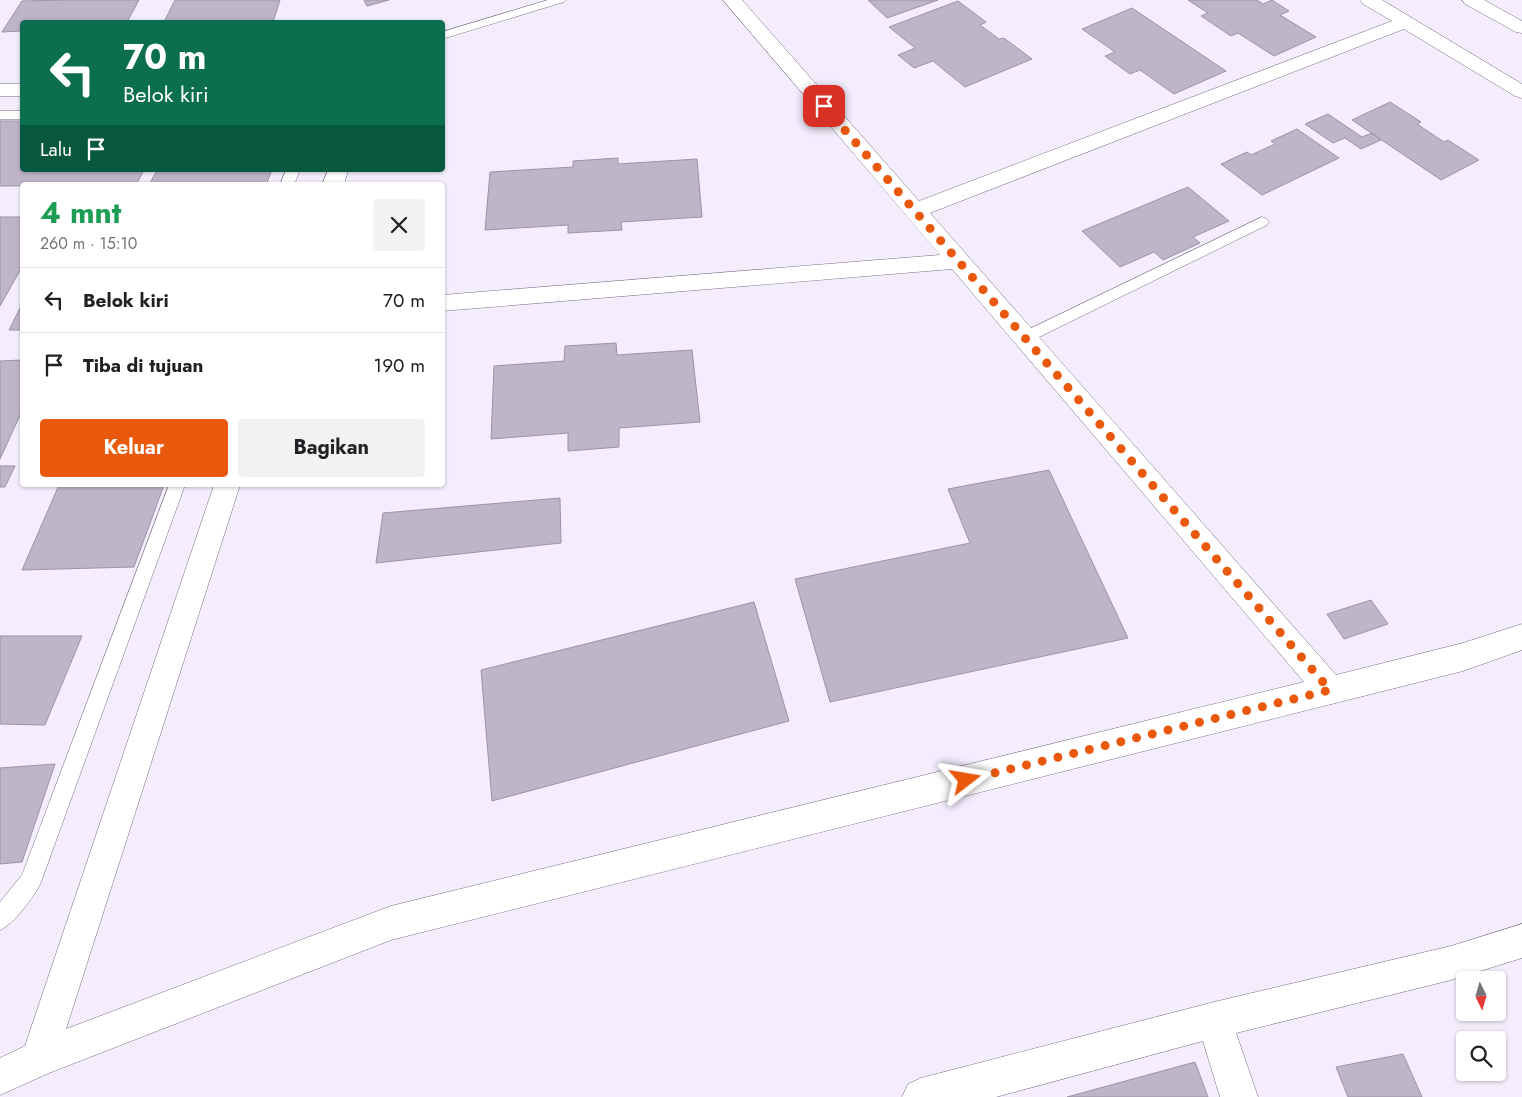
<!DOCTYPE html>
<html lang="id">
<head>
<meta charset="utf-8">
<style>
	body { margin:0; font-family:Jost,sans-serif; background:#f2f2f2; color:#202124; height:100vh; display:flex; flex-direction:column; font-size:19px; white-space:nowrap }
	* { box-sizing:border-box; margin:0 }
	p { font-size:16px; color:#757577 }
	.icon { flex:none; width:28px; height:28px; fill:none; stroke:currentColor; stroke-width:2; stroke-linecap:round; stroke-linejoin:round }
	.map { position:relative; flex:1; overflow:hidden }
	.side { position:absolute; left:20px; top:182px; width:425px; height:305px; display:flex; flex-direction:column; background:#fff; border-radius:5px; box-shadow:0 1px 4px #0004 }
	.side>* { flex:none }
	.hud { position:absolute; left:20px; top:20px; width:425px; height:152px; border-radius:5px; box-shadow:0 1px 4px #0004; background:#0b6e4f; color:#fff; overflow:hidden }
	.needle { width:32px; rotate:175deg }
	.buttons { position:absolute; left:1456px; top:971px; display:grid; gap:10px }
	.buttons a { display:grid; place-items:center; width:50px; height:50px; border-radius:5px; background:#fff; box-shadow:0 1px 4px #0004; font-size:25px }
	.pin { position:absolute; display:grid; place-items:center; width:42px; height:42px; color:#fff; margin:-21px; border-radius:10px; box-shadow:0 2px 8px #0006 }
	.me { position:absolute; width:55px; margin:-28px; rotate:76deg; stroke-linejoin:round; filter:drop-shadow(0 0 4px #0008) }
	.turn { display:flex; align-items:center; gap:18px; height:105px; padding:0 20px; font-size:22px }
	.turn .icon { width:65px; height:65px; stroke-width:2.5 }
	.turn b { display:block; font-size:35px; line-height:42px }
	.then { display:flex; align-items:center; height:48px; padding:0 20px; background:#0003; gap:10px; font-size:19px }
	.round { display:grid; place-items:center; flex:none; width:52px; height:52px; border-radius:5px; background:#f2f2f2 }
	.head { display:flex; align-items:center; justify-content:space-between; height:85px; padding:0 20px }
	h1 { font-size:30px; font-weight:700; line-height:38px; color:#1e9e55 }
	.action { display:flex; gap:10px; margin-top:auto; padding:10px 20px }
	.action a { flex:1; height:58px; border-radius:5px; background:#ea580c; color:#fff; font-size:20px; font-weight:700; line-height:58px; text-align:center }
	.action a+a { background:#f2f2f2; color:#202124 }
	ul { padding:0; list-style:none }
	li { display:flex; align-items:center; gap:15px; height:65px; padding:0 20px; border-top:1px solid #e0e0e0 }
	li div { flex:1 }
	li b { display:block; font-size:19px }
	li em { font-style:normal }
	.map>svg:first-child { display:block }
</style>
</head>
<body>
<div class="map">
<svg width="1522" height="1097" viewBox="0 0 1522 1097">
	<rect width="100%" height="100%" fill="#f4edfe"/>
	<!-- building -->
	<path fill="#beb5c9" stroke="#9c93a7" d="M 64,0 L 139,0 L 127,22 L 22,22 L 22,31 L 2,32 L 22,1 Z
		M 175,0 L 280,0 L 273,22 L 164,22 Z
		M 364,0 L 389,0 L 367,6 Z
		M 868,0 L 938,0 L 887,18 Z
		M 1188,0 L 1257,0 L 1263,4 L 1272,0 L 1289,11 L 1280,15 L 1316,37 L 1274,56 L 1238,33 L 1231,36 L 1201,16 L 1208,13 Z
		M 958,1 L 986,22 L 980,25 L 999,39 L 1004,38 L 1032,59 L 965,87 L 933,61 L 914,68 L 898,55 L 915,48 L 889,27 Z
		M 1132,8 L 1226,71 L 1174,94 L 1140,70 L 1130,74 L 1105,56 L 1115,52 L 1082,29 Z
		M 1390,102 L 1421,122 L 1417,124 L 1444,142 L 1448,140 L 1479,160 L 1441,180 L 1352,120 Z
		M 1328,114 L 1362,137 L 1372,133 L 1381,140 L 1361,149 L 1345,138 L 1333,143 L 1305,124 Z
		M 0,121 L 22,121 L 22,170 L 144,170 L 136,185 L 0,186 Z
		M 1297,129 L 1339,158 L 1262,195 L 1221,164 L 1247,152 L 1251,155 L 1275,144 L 1271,141 Z
		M 618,158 L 618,164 L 697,159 L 702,217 L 621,222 L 622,230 L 568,233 L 568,225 L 485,230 L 490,172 L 573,167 L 573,161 Z
		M 157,170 L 272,170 L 266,185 L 149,185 Z
		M 1188,187 L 1229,221 L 1193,237 L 1200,243 L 1163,260 L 1154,252 L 1120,267 L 1082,231 Z
		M 0,217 L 22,217 L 22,267 L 0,306 Z
		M 22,304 L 22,330 L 9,330 Z
		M 616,343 L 617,355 L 692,350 L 700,422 L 619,428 L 619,447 L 568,451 L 568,433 L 491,439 L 494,366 L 564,361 L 565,346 Z
		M 22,360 L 22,411 L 0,459 L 0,361 Z
		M 0,466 L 15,466 L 5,487 L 0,487 Z
		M 1049,470 L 1128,638 L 830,702 L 795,579 L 970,543 L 948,489 Z
		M 59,485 L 164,485 L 134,567 L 22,570 Z
		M 560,498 L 561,543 L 376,563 L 383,513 Z
		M 1371,600 L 1388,624 L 1344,639 L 1327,614 Z
		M 754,602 L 789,721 L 492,801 L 481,670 Z
		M 0,636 L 82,636 L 45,725 L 0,724 Z
		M 55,764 L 22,862 L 0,864 L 0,768 Z
		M 1403,1054 L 1422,1097 L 1348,1097 L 1336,1067 Z
		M 1195,1062 L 1208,1097 L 1067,1097 Z"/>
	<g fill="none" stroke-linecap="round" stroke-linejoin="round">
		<defs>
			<path id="lane" d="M 548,0 L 566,0 L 564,2 L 442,39 L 442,32 Z
				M 0,111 L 22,111 L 22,119 L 0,119 Z
				M 286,170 L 300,170 L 294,185 L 280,185 Z
				M 1262,217 L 1267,219 L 1269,222 L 1267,225 L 1031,341 L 1026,343 L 1021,341 L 1018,337 L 1021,333 Z
				M 169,485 L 185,485 L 41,882 C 35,896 14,924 0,930 L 0,902 L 22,875 Z"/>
			<path id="street" d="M 723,0 L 742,0 L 919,201 L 1392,21 L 1363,4 L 1360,0 L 1382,0 L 1522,84 L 1522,98 L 1515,96 L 1404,29 L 930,213 L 1336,675 L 1463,643 L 1522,624 L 1522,650 L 1463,671 L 391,940 L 49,1073 L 0,1095 L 0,1058 L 25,1046 L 214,485 L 240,485 L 66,1029 L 391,906 L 1304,682 L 952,269 L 442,311 L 442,295 L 940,255 Z
				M 1462,0 L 1484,0 L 1522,21 L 1522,33 L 1516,32 L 1465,4 Z
				M 0,84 L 22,84 L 22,96 L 0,96 Z
				M 328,170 L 348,170 L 344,185 L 322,185 Z
				M 1522,924 L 1522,958 L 1451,980 L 1236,1033 L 1258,1097 L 1220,1097 L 1203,1041 L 996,1097 L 902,1097 L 908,1084 L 921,1078 L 1214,1002 L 1451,946 Z"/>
		</defs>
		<!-- lane casing -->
		<use href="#lane" stroke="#756d7f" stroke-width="1"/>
		<!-- street casing -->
		<use href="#street" stroke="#756d7f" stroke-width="1"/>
		<!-- lane -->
		<use href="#lane" fill="#fff" fill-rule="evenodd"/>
		<!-- street -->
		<use href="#street" fill="#fff" fill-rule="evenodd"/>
	</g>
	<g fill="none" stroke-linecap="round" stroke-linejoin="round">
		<!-- route -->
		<path stroke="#ea580c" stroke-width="9" stroke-dasharray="0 16.2" d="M 824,106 L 1330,690 L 966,780"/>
	</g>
</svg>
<div class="buttons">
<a><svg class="needle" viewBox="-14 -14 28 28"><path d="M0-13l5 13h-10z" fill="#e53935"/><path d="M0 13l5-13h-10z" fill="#757577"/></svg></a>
<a><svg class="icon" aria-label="search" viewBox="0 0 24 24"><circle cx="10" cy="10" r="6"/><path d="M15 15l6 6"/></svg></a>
</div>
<div class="pin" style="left:824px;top:106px;background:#d93025"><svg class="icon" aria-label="arrive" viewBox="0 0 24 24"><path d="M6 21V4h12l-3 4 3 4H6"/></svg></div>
<svg class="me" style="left:966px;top:780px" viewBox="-20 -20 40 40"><path d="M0-17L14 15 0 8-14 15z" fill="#ea580c" stroke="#fff" stroke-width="4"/></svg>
<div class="hud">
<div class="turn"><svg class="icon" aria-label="left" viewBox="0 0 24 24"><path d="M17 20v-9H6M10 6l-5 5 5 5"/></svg><div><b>70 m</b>Belok kiri</div></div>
<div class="then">Lalu<svg class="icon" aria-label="arrive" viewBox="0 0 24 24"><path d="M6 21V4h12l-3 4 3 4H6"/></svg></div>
</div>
<section class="side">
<div class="head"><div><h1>4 mnt</h1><p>260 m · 15:10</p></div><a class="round"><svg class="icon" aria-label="close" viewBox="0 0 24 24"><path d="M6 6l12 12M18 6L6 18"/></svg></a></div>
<ul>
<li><svg class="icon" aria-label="left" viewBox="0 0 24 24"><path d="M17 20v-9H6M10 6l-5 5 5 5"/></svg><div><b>Belok kiri</b></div><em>70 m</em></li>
<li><svg class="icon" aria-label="arrive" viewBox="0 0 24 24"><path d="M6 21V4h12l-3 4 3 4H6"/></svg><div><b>Tiba di tujuan</b></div><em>190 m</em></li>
</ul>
<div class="action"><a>Keluar</a><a>Bagikan</a></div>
</section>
</div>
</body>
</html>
